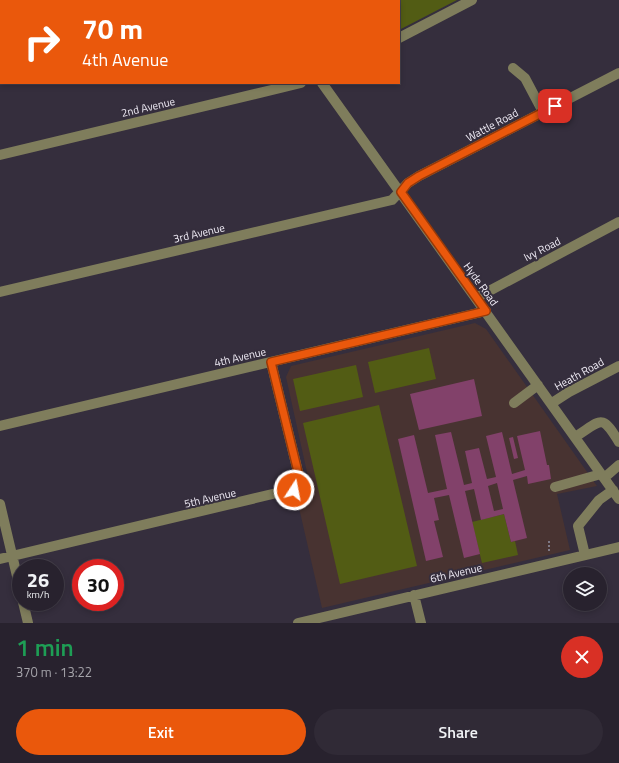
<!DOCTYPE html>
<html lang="en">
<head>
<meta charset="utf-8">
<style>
	body { margin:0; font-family:"Titillium Web",sans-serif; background:#302a36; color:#f1f3f6; height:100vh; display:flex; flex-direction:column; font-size:15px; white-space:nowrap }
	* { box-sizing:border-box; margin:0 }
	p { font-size:13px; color:#a5a4aa }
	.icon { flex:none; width:22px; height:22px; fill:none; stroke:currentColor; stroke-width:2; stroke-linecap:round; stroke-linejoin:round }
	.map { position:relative; height:623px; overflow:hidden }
	.details { display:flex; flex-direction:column; background:#28222e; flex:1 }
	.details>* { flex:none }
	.top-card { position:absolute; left:0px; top:0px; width:400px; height:84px; box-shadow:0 2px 6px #0003,0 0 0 1px #443f4a; background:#ea580c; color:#fff; overflow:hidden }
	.tools { position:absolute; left:563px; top:567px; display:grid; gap:8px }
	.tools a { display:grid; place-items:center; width:44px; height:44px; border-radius:50%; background:#28222e; box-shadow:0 2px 6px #0003,0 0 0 1px #443f4a; font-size:20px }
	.speed { position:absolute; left:12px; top:559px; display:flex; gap:8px; font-size:20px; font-weight:700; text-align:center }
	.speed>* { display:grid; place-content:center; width:52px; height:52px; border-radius:50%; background:#28222e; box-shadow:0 2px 6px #0003,0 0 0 1px #443f4a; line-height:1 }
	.speed small { font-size:10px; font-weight:400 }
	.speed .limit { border:6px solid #d22; background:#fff; color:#111 }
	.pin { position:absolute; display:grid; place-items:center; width:34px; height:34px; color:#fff; margin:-17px; border-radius:8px; box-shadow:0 2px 6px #0006 }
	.me { position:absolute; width:44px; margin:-22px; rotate:11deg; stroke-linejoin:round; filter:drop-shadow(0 0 3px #0008) }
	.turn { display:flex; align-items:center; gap:14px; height:84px; padding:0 16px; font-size:18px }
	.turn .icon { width:52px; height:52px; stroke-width:2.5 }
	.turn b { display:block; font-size:28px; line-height:34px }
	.round { display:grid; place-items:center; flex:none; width:42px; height:42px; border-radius:21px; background:#302a36 }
	.head { display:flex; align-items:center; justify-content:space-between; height:68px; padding:0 16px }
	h1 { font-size:24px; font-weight:600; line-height:30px; color:#1e9e55 }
	.action { display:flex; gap:8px; margin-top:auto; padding:8px 16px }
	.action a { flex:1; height:46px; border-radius:24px; background:#ea580c; color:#fff; font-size:16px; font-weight:600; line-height:46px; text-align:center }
	.action a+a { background:#302a36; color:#f1f3f6 }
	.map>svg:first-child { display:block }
</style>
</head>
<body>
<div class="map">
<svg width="619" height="623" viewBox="0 0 619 623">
	<rect width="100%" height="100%" fill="#352e3d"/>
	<!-- education -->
	<path fill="#483331" d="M 475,323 L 486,329 L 597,486 L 557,494 L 570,550 L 322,608 L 297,499 L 312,495 L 286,377 L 291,366 Z"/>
	<!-- green -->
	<path fill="#525c14" d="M 274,0 L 457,0 L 399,30 L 399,1 Z
		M 429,348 L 436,379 L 375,393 L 368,362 Z
		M 356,365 L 363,397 L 300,411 L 293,379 Z
		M 379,405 L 417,566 L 340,584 L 303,423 Z
		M 504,514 L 511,542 L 515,541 L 518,555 L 482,563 L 472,522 Z"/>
	<!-- building -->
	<path fill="#82416a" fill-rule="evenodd" d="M 474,379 L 482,416 L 419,430 L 410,394 Z
		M 540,431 L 547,465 L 549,465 L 551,479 L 528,484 L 527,476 L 513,480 L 527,538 L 511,542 L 504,514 L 481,520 L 474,489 L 465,491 L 480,554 L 464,558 L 449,495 L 434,498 L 439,520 L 434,521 L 443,557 L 426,561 L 398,439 L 414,435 L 428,493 L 447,489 L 435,435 L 451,432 L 464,485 L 472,483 L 465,451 L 479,448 L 487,479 L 496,477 L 486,436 L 502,432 L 512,474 L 525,470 L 517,436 ZM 497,483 L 503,509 L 494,511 L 488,486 Z
		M 513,437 L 518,458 L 514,459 L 509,438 Z"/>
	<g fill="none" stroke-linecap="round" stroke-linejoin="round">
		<!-- path -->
		<path stroke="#7e7986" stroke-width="2" stroke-dasharray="2 2" stroke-linecap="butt" d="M 549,541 L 549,552"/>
		<!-- minor -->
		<path stroke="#7f7d5c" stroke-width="10" d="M 264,0 L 265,1
			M 78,1 L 83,0
			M 0,19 L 1,19
			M 399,38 L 472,0
			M 513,68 L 525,78 L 543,112
			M 322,83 L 619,499
			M 0,155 L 301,83
			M 0,292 L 392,200 L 408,183 L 419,176 L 619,73
			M 476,298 L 619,222
			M 514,403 L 538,385
			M 552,403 L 569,392 L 619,366
			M 0,426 L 486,311
			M 575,437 C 602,420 601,413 619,442
			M 604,478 L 619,465
			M 555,487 L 601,474
			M 0,504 L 21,593
			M 585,555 L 578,526 L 599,500 L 613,490
			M 0,559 L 298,488 L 300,485 L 300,480 L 271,362
			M 414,595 L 421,623
			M 23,602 L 28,623
			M 298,623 L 619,547"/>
	</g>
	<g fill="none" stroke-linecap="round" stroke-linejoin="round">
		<defs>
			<path id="route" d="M 294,490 L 300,485 L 300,480 L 271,362 L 486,311 L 401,192 L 408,183 L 419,176 L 555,106"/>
		</defs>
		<!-- route casing -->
		<use href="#route" stroke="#983908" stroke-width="10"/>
		<!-- route -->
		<use href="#route" stroke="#ea580c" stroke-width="7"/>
	</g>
	<g text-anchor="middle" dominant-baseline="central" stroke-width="4" stroke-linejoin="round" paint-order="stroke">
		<!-- street labels -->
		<g font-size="11" fill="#f1edf7" stroke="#352e3d">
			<text transform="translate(148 107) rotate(-13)">2nd Avenue</text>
			<text transform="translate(492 125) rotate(-28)">Wattle Road</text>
			<text transform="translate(199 233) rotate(-13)">3rd Avenue</text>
			<text transform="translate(542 249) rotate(-27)">Ivy Road</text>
			<text transform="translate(481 284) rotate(54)">Hyde Road</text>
			<text transform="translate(240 357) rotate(-13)">4th Avenue</text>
			<text transform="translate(579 374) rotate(-29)">Heath Road</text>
			<text transform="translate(210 498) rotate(-13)">5th Avenue</text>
			<text transform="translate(456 573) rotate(-13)">6th Avenue</text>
		</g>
	</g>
</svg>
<div class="tools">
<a><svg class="icon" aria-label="layers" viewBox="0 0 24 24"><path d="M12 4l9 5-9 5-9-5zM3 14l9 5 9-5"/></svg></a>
</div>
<div class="speed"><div>26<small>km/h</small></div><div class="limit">30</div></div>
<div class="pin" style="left:555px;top:106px;background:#d93025"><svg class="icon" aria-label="arrive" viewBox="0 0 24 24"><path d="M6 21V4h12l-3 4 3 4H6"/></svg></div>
<svg class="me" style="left:294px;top:490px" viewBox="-20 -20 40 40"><circle r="17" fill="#ea580c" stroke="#fff" stroke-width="3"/><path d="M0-11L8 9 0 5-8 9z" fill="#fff"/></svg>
<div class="top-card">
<div class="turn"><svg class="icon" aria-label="right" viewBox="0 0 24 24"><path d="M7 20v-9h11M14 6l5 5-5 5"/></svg><div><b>70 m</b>4th Avenue</div></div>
</div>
</div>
<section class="details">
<div class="head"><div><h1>1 min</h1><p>370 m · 13:22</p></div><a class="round" style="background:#d93025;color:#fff"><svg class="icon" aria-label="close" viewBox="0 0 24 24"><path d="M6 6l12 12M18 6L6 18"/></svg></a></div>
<div class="action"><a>Exit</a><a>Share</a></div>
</section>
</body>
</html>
